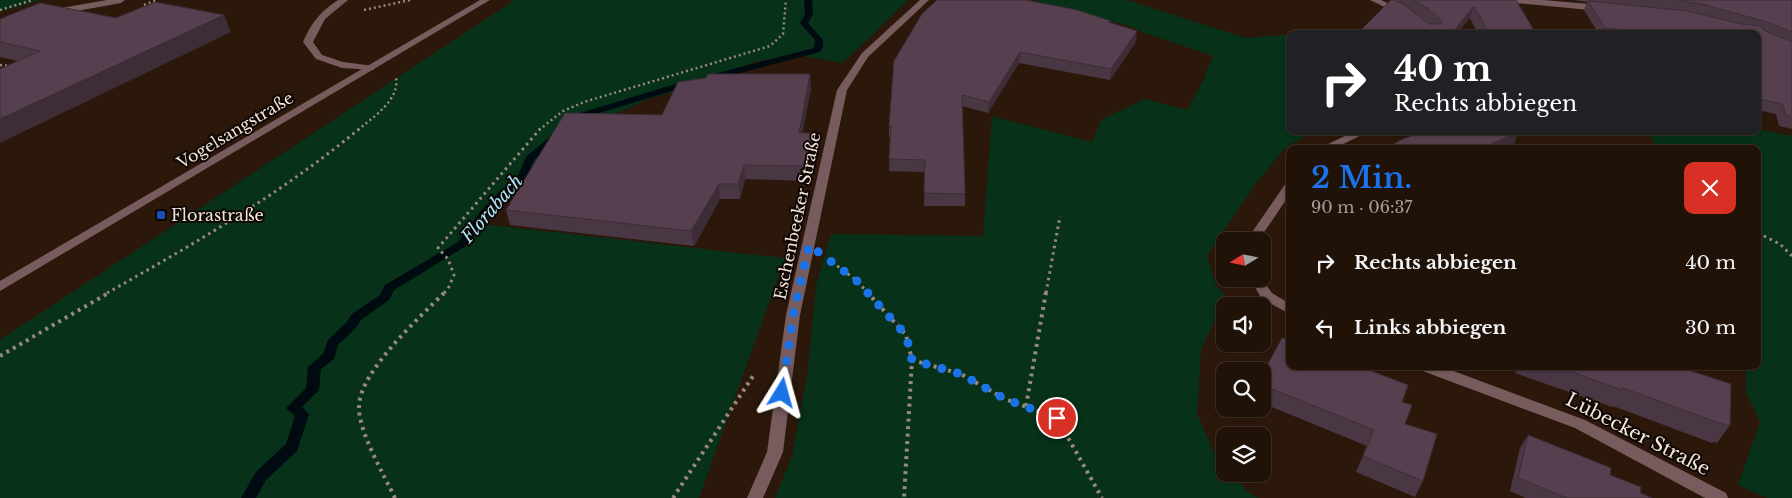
<!DOCTYPE html>
<html lang="de">
<head>
<meta charset="utf-8">
<style>
	body { margin:0; font-family:"Libre Baskerville",serif; background:#2d2016; color:#f1f3f6; height:100vh; display:flex; flex-direction:column; font-size:19px; white-space:nowrap }
	* { box-sizing:border-box; margin:0 }
	p { font-size:16px; color:#a29e9c }
	.icon { flex:none; width:28px; height:28px; fill:none; stroke:currentColor; stroke-width:2; stroke-linecap:round; stroke-linejoin:round }
	.map { position:relative; flex:1; overflow:hidden }
	.drawer { position:absolute; left:1286px; top:145px; width:475px; height:225px; display:flex; flex-direction:column; background:#211208; border-radius:10px; box-shadow:0 1px 4px #0004,0 0 0 1px #3e3229 }
	.drawer>* { flex:none }
	.guide { position:absolute; left:1286px; top:30px; width:475px; height:105px; border-radius:10px; box-shadow:0 1px 4px #0004,0 0 0 1px #3e3229; background:#202124; color:#fff; overflow:hidden }
	.needle { width:32px; rotate:260deg }
	.controls { position:absolute; left:1216px; top:232px; display:grid; gap:10px }
	.controls a { display:grid; place-items:center; width:55px; height:55px; border-radius:10px; background:#211208; box-shadow:0 1px 4px #0004,0 0 0 1px #3e3229; font-size:25px }
	.pin { position:absolute; display:grid; place-items:center; width:42px; height:42px; color:#fff; margin:-21px; border:2px solid #fff; border-radius:50%; box-shadow:0 1px 5px #0007 }
	.me { position:absolute; width:55px; margin:-28px; rotate:8deg; stroke-linejoin:round; filter:drop-shadow(0 0 4px #0008) }
	.turn { display:flex; align-items:center; gap:18px; height:105px; padding:0 25px; font-size:22px }
	.turn .icon { width:65px; height:65px; stroke-width:2.5 }
	.turn b { display:block; font-size:35px; line-height:42px }
	.round { display:grid; place-items:center; flex:none; width:52px; height:52px; border-radius:10px; background:#2d2016 }
	.head { display:flex; align-items:center; justify-content:space-between; height:85px; padding:0 25px }
	h1 { font-size:30px; font-weight:600; line-height:38px; color:#1a73e8 }
	ul { padding:0; list-style:none }
	li { display:flex; align-items:center; gap:15px; height:65px; padding:0 25px }
	li div { flex:1 }
	li b { display:block; font-size:19px }
	li em { font-style:normal }
	.map>svg:first-child { display:block }
</style>
</head>
<body>
<div class="map">
<svg width="1792" height="498" viewBox="0 0 1792 498">
	<rect width="100%" height="100%" fill="#2c180b"/>
	<!-- green -->
	<path fill="#073119" d="M 0,0 L 41,0 L 0,12 Z
		M 515,0 L 908,0 L 843,63 L 804,56 L 756,61 L 694,86 L 648,99 L 608,117 L 574,119 L 482,224 L 785,258 L 699,498 L 0,498 L 0,340 Z
		M 1034,0 L 1127,0 L 1246,38 L 1287,35 L 1290,37 L 1290,131 L 1315,131 L 1285,148 L 1257,182 L 1207,256 L 1216,285 L 1234,306 L 1225,306 L 1225,313 L 1219,311 L 1201,350 L 1197,414 L 1216,457 L 1225,467 L 1225,474 L 1232,474 L 1248,492 L 1258,498 L 775,498 L 792,457 L 808,370 L 816,286 L 831,234 L 983,236 L 992,116 L 1092,142 L 1102,119 L 1145,99 L 1187,110 L 1203,81 L 1213,56 L 1142,32 L 1126,25 L 1091,17 Z
		M 1758,129 L 1792,136 L 1792,498 L 1767,498 L 1738,485 L 1760,422 L 1746,393 L 1746,366 L 1758,366 L 1758,149 L 1658,149 L 1647,131 L 1758,131 Z"/>
	<g fill="none" stroke-linecap="round" stroke-linejoin="round">
		<!-- stream -->
		<path fill="#000b11" fill-rule="evenodd" d="M 804,0 L 812,0 L 813,14 L 808,23 L 823,40 L 823,46 L 820,52 L 709,81 L 706,80 L 706,76 L 814,48 L 815,40 L 800,23 L 805,14 Z
			M 689,80 L 692,81 L 692,85 L 576,120 L 570,120 L 568,118 L 570,116 Z
			M 555,134 L 560,137 L 534,160 L 524,184 L 507,196 L 487,217 L 466,246 L 394,290 L 389,300 L 361,320 L 355,329 L 338,345 L 334,359 L 321,369 L 319,390 L 302,407 L 309,414 L 297,451 L 266,480 L 256,498 L 241,498 L 256,472 L 286,444 L 295,416 L 286,408 L 306,388 L 308,367 L 323,354 L 328,340 L 346,323 L 352,314 L 380,295 L 385,285 L 458,242 L 479,213 L 499,192 L 516,180 L 526,157 L 552,135 Z"/>
		<!-- path-far2 -->
		<path stroke="#99887d" stroke-width="2.5" stroke-dasharray="2 3" stroke-linecap="butt" d="M 144,5 L 157,0
			M 0,10 L 33,0
			M 364,10 L 410,0
			M 0,65 L 9,66
			M 358,130 C 372,118 400,100 396,78
			M 539,130 L 563,111 L 584,102 L 770,46 L 783,34 L 786,0"/>
		<!-- path-far1 -->
		<path stroke="#99887d" stroke-width="3" stroke-dasharray="2.5 4" stroke-linecap="butt" d="M 1758,233 L 1780,244 L 1792,256
			M 832,262 L 856,280 L 868,293
			M 107,293 C 194,244 282,193 359,129
			M 444,293 L 448,289 L 454,275 L 448,259 L 438,248 L 540,129
			M 1046,293 L 1060,216"/>
		<!-- path -->
		<path stroke="#99887d" stroke-width="4" stroke-dasharray="3 4.5" stroke-linecap="butt" d="M 867,292 L 906,335 L 912,360 L 904,498
			M 0,356 L 110,292
			M 912,360 L 961,374 L 1005,399 L 1057,418 L 1102,498
			M 1026,406 L 1046,292
			M 395,498 C 384,475 358,431 359,406 C 360,371 420,317 445,292
			M 673,498 L 755,373"/>
		<!-- service -->
		<path fill="#775b5d" fill-rule="evenodd" d="M 107,0 L 125,0 L 121,3 L 55,15 L 51,12 L 55,9 Z
			M 338,0 L 348,0 L 325,19 L 313,42 L 322,55 L 343,62 L 374,66 L 374,70 L 342,68 L 316,59 L 303,42 C 311,23 321,11 338,0 Z"/>
		<!-- minor -->
		<path fill="#775b5d" fill-rule="evenodd" d="M 920,0 L 929,0 L 868,57 L 847,90 L 800,315 L 783,452 L 763,498 L 747,498 L 767,452 L 786,315 L 837,90 L 862,53 Z
			M 1370,0 L 1381,0 L 1406,12 L 1399,14 Z
			M 1512,0 L 1543,0 L 1601,5 L 1605,8 L 1601,11 L 1516,3 Z
			M 1355,131 L 1370,131 L 1333,149 L 1318,149 Z
			M 1290,182 L 1290,194 L 1258,241 L 1246,241 L 1286,183 Z
			M 1250,279 L 1262,279 L 1272,293 L 1290,304 L 1290,314 L 1262,299 Z
			M 1418,366 L 1440,366 L 1585,420 L 1726,493 L 1728,498 L 1705,498 L 1575,428 L 1420,370 Z"/>
		<!-- tertiary -->
		<path fill="#775b5d" fill-rule="evenodd" d="M 480,0 L 490,0 L 0,291 L 0,281 Z"/>
	</g>
	<!-- wall -->
	<path fill="#4a3744" d="M 937,0 L 1110,23 L 1136,42 L 1110,80 L 1019,63 L 988,113 L 962,106 L 965,194 L 965,206 L 924,206 L 925,172 L 889,171 L 890,138 L 889,138 L 889,126 Z
		M 1396,0 L 1516,0 L 1536,34 L 1478,34 L 1470,18 L 1456,34 L 1357,34 Z
		M 1577,0 L 1792,0 L 1792,129 L 1779,126 L 1776,114 L 1758,110 L 1758,34 L 1599,34 L 1584,10 L 1587,2 L 1578,1 Z
		M 116,18 L 231,32 L 18,61 L 0,57 L 0,19 Z
		M 811,88 L 802,133 L 814,148 L 807,181 L 745,179 L 740,199 L 720,199 L 694,246 L 510,225 L 506,210 L 662,115 Z
		M 1290,257 L 1290,267 L 1287,267 Z
		M 1516,366 L 1676,366 L 1730,425 L 1717,443 L 1713,442 L 1712,443 L 1613,406 L 1612,407 L 1515,373 L 1517,367 Z
		M 1262,375 L 1402,402 L 1405,424 L 1423,481 L 1415,497 L 1356,472 L 1367,446 L 1262,403 Z
		M 1528,435 L 1610,475 L 1640,493 L 1652,498 L 1526,498 L 1510,491 L 1520,448 Z"/>
	<!-- shaded-wall -->
	<path fill="#3c2d37" d="M 1474,6 L 1470,18 L 1456,34 L 1451,34 Z
		M 224,15 L 231,32 L 0,143 L 0,119 Z
		M 1137,31 L 1136,42 L 1110,80 L 1111,69 Z
		M 1020,52 L 1019,63 L 988,113 L 989,102 Z
		M 810,74 L 811,88 L 800,147 L 799,133 Z
		M 1519,132 L 1513,146 L 1506,149 L 1479,149 Z
		M 813,133 L 814,148 L 807,181 L 806,166 Z
		M 744,165 L 745,179 L 740,199 L 738,184 Z
		M 719,184 L 720,199 L 694,246 L 691,231 Z"/>
	<!-- building -->
	<path fill="#56404f" stroke="#3c2d37" d="M 937,0 L 1026,0 L 1077,10 L 1111,21 L 1108,22 L 1137,31 L 1111,69 L 1020,52 L 989,102 L 962,95 L 965,194 L 924,193 L 925,160 L 889,159 L 891,126 L 889,126 L 894,61 L 922,14 Z
		M 1391,0 L 1394,0 L 1403,4 L 1429,24 L 1441,24 L 1442,21 L 1427,8 L 1413,0 L 1516,0 L 1536,34 L 1490,34 L 1474,6 L 1451,34 L 1357,34 Z
		M 1677,0 L 1792,0 L 1792,32 L 1767,22 L 1706,5 Z
		M 1588,1 L 1687,11 L 1741,24 L 1761,26 L 1763,30 L 1792,42 L 1792,117 L 1786,115 L 1782,104 L 1760,99 L 1758,89 L 1758,34 L 1647,34 L 1628,32 L 1626,30 L 1605,28 Z
		M 155,2 L 224,15 L 0,119 L 0,69 L 40,51 L 0,42 L 0,19 L 40,3 L 116,18 Z
		M 708,74 L 810,74 L 799,133 L 813,133 L 806,166 L 744,165 L 738,184 L 719,184 L 691,231 L 506,210 L 565,113 L 662,115 L 678,82 L 706,78 Z
		M 1423,131 L 1518,131 L 1519,132 L 1479,149 L 1386,149 L 1399,141 Z
		M 1282,338 L 1290,340 L 1290,366 L 1358,366 L 1408,385 L 1402,402 L 1412,405 L 1405,424 L 1437,434 L 1423,481 L 1363,456 L 1374,430 L 1262,385 L 1262,375 Z
		M 1555,366 L 1676,366 L 1731,384 L 1730,425 L 1725,424 L 1725,425 L 1623,388 L 1622,390 Z
		M 1528,435 L 1611,468 L 1610,475 L 1641,487 L 1640,493 L 1652,498 L 1567,498 L 1518,478 Z"/>
	<g fill="none" stroke-linecap="round" stroke-linejoin="round">
		<!-- route -->
		<path stroke="#1a73e8" stroke-width="9" stroke-dasharray="0 16.2" d="M 782,393 L 793,316 L 809,245 L 856,280 L 906,335 L 912,360 L 961,374 L 1005,399 L 1057,418"/>
	</g>
	<!-- markers -->
	<rect fill="#1a4fb4" stroke="#0e0603" stroke-width="2" x="156" y="210" width="10" height="10" rx="2.5"/>
	<g text-anchor="middle" dominant-baseline="central" stroke-width="4" stroke-linejoin="round" paint-order="stroke">
		<!-- street labels -->
		<g font-size="16" fill="#f3e5dc" stroke="#0e0603">
			<text transform="translate(235 130) rotate(-31)">Vogelsangstraße</text>
			<text transform="translate(797 216) rotate(-78)">Eschenbeeker Straße</text>
		</g>
		<!-- poi labels -->
		<g font-size="16" fill="#f3e5dc" stroke="#0e0603" text-anchor="start">
			<text x="171" y="215">Florastraße</text>
		</g>
		<!-- water labels -->
		<g font-size="18" font-style="italic" fill="#a9e4f8" stroke="#0e0603">
			<text transform="translate(492 209) rotate(-49)">Florabach</text>
		</g>
		<!-- near-street labels -->
		<g font-size="19" fill="#f3e5dc" stroke="#0e0603">
			<text transform="translate(1638 434) rotate(27)">Lübecker Straße</text>
		</g>
	</g>
</svg>
<div class="controls">
<a><svg class="needle" viewBox="-14 -14 28 28"><path d="M0-13l5 13h-10z" fill="#e53935"/><path d="M0 13l5-13h-10z" fill="#a29e9c"/></svg></a>
<a><svg class="icon" aria-label="sound" viewBox="0 0 24 24"><path d="M4 9h4l5-4v14l-5-4H4zM17 9q2 3 0 6"/></svg></a>
<a><svg class="icon" aria-label="search" viewBox="0 0 24 24"><circle cx="10" cy="10" r="6"/><path d="M15 15l6 6"/></svg></a>
<a><svg class="icon" aria-label="layers" viewBox="0 0 24 24"><path d="M12 4l9 5-9 5-9-5zM3 14l9 5 9-5"/></svg></a>
</div>
<div class="pin" style="left:1057px;top:418px;background:#d93025"><svg class="icon" aria-label="arrive" viewBox="0 0 24 24"><path d="M6 21V4h12l-3 4 3 4H6"/></svg></div>
<svg class="me" style="left:782px;top:393px" viewBox="-20 -20 40 40"><path d="M0-17L14 15 0 8-14 15z" fill="#1a73e8" stroke="#fff" stroke-width="4"/></svg>
<div class="guide">
<div class="turn"><svg class="icon" aria-label="right" viewBox="0 0 24 24"><path d="M7 20v-9h11M14 6l5 5-5 5"/></svg><div><b>40 m</b>Rechts abbiegen</div></div>
</div>
<section class="drawer">
<div class="head"><div><h1>2 Min.</h1><p>90 m · 06:37</p></div><a class="round" style="background:#d93025;color:#fff"><svg class="icon" aria-label="close" viewBox="0 0 24 24"><path d="M6 6l12 12M18 6L6 18"/></svg></a></div>
<ul>
<li><svg class="icon" aria-label="right" viewBox="0 0 24 24"><path d="M7 20v-9h11M14 6l5 5-5 5"/></svg><div><b>Rechts abbiegen</b></div><em>40 m</em></li>
<li><svg class="icon" aria-label="left" viewBox="0 0 24 24"><path d="M17 20v-9H6M10 6l-5 5 5 5"/></svg><div><b>Links abbiegen</b></div><em>30 m</em></li>
</ul>
</section>
</div>
</body>
</html>
